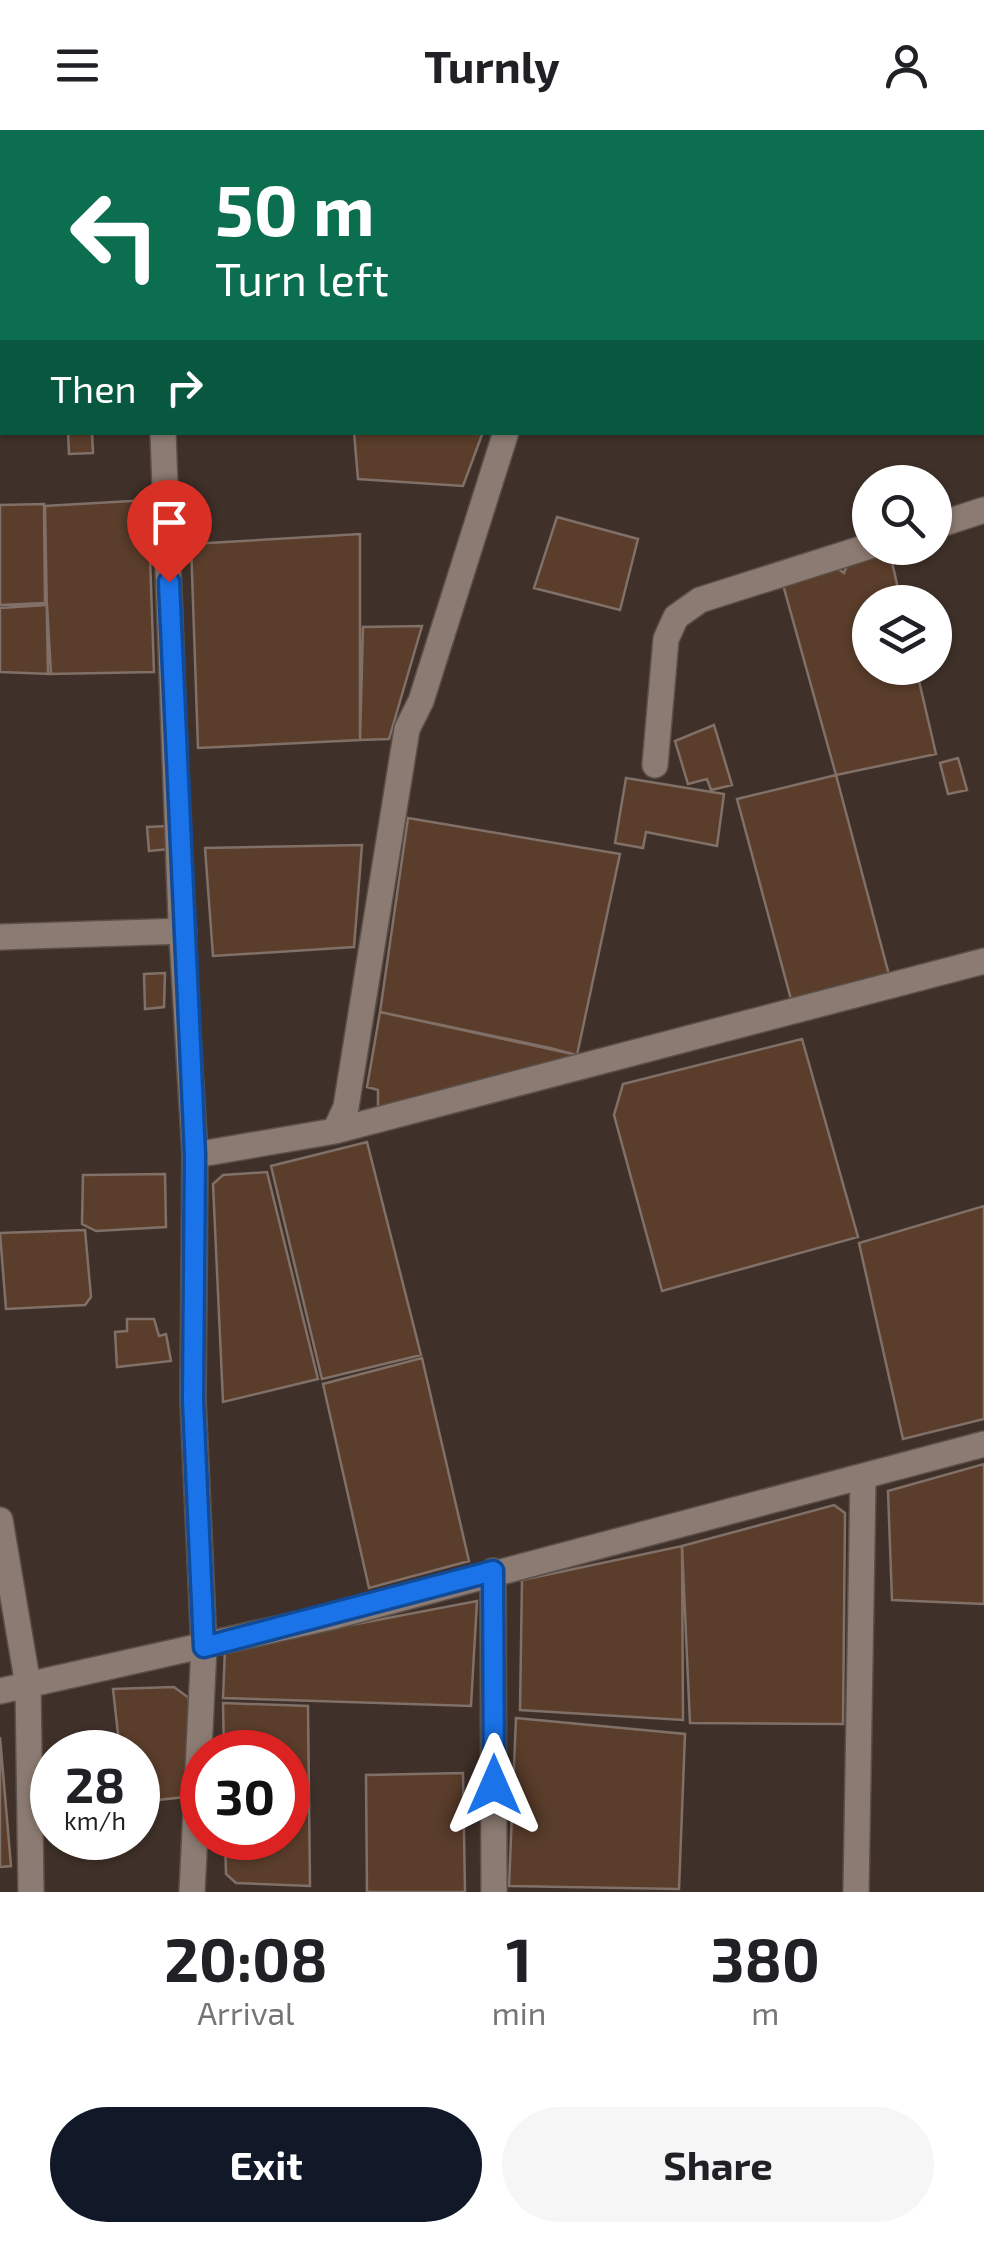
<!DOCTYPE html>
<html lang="en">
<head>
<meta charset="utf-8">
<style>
	body { margin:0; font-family:"Exo 2",sans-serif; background:#f6f6f6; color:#202124; height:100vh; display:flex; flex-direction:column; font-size:38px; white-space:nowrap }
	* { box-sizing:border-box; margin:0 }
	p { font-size:32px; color:#757577 }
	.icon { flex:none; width:55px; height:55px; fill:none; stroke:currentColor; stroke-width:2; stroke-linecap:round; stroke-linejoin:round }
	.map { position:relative; height:1762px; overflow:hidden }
	.side { display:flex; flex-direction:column; background:#fff; flex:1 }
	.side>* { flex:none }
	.banner { position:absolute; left:0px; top:0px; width:985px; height:305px; box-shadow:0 2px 8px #0004; background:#0b6e4f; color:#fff; overflow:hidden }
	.buttons { position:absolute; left:852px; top:335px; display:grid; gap:20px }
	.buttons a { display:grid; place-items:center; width:100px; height:100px; border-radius:50%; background:#fff; box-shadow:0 2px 8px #0004; font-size:50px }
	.speed { position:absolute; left:30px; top:1600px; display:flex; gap:20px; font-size:50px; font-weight:700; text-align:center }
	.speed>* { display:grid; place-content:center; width:130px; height:130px; border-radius:50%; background:#fff; box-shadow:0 2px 8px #0004; line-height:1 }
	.speed small { font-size:25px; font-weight:400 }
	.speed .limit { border:15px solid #d22; background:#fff; color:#111 }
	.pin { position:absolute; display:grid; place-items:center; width:85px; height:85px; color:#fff; margin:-102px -42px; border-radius:50% 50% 50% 0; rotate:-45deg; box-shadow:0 0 10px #0007 }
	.pin .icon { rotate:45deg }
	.me { position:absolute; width:110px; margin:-55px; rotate:0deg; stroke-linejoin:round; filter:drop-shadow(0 0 8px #0008) }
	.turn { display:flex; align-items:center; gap:35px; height:210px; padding:0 50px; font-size:45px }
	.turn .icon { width:130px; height:130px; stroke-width:2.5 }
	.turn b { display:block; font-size:70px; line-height:85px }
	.then { display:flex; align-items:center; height:95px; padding:0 50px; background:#0003; gap:20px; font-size:38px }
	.eta { display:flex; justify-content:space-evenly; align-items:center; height:170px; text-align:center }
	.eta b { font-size:60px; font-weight:700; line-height:70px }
	.button { display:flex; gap:20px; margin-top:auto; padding:20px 50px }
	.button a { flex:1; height:115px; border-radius:60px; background:#111827; color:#fff; font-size:40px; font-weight:700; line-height:115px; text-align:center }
	.button a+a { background:#f6f6f6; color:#202124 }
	header { display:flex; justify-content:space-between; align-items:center; height:130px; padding:0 50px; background:#fff; font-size:45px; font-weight:700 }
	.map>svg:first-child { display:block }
</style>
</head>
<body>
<header><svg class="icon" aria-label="menu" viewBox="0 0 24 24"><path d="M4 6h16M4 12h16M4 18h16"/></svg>Turnly<svg class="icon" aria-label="person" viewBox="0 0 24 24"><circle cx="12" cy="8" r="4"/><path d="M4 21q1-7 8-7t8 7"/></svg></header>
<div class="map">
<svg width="984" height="1762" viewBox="0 0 984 1762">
	<rect width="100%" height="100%" fill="#3f3129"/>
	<!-- building -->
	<path fill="#5a3d2b" stroke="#807067" stroke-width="2.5" d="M 135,0 L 2,2 L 0,124 L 0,2 Z
		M 344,0 L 521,0 L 521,2 L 344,2 Z
		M 707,0 L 770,0 L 770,2 L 697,2 Z
		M 770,0 L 879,0 L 879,2 L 770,2 Z
		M 929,0 L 972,0 L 972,2 L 930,2 Z
		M 0,124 L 2,124 L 2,212 L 0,212 Z
		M 68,302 L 92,302 L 93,323 L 69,324 Z
		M 354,302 L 483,302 L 463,356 L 358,349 Z
		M 148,370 L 154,542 L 48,544 L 45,376 Z
		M 44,374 L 45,473 L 0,475 L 0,375 Z
		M 557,387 L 638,409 L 620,480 L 534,458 Z
		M 360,404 L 360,610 L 198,618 L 191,414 Z
		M 890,423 L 901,472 L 870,472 L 870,538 L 916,538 L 936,624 L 836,645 L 782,451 L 834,436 L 844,443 L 847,435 Z
		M 47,475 L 51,544 L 0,542 L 0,478 Z
		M 422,496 L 389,609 L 360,610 L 363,497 Z
		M 714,595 L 732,655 L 711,660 L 707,649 L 688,654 L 675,611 Z
		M 958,628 L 967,660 L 948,664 L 940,633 Z
		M 836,645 L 889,845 L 792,873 L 737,669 Z
		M 626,648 L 724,664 L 717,716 L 646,702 L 643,718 L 615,713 Z
		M 408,688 L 620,724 L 577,925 L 380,882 Z
		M 168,696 L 169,719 L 149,721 L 147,697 Z
		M 362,715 L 354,817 L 213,826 L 205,718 Z
		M 165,843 L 164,877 L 145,879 L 144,844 Z
		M 380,882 L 550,918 L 577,925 L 378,980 L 378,960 L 367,957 Z
		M 802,909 L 858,1107 L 662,1161 L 614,985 L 623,954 Z
		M 367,1012 L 421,1225 L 322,1249 L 271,1036 Z
		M 267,1042 L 318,1249 L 223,1272 L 213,1054 L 223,1045 Z
		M 165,1044 L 166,1097 L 96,1101 L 82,1094 L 83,1045 Z
		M 984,1076 L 984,1289 L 903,1309 L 859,1113 Z
		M 85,1100 L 91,1167 L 85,1175 L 6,1179 L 0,1103 Z
		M 127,1189 L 154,1189 L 159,1206 L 166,1204 L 171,1231 L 117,1237 L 115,1202 L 127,1201 Z
		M 422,1228 L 469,1431 L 369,1458 L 323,1254 Z
		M 984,1334 L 984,1474 L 892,1470 L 888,1361 Z
		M 834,1375 L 845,1383 L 843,1594 L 690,1593 L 682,1416 Z
		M 682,1416 L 683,1590 L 520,1580 L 522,1450 Z
		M 477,1471 L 471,1576 L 223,1568 L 225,1519 Z
		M 174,1557 L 189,1568 L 185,1667 L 138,1672 L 138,1622 L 120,1622 L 113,1559 Z
		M 223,1573 L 308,1576 L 310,1756 L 236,1753 L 226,1744 L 225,1708 L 288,1708 L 288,1622 L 224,1622 Z
		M 516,1588 L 685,1604 L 679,1759 L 509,1756 Z
		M 0,1607 L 11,1736 L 0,1737 Z
		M 463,1643 L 465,1762 L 367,1762 L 366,1645 Z"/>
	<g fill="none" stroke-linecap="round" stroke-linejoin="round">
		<defs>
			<path id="street" d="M 155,0 L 155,2
				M 541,0 L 542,2
				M 611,2 L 620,0
				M 163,302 L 181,789 L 195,1025 L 193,1270 L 204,1517 L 192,1762
				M 506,302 L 421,571 L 407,599 L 346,977 L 335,1001 L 984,831
				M 935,396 L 984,380
				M 655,635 L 666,509 L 676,487 L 700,470 L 870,416
				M 0,807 L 184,801
				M 195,1025 L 335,1001
				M 0,1390 L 28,1555 L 31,1762
				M 493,1441 L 494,1762
				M 0,1561 L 335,1486 L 984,1314
				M 856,1762 L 863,1349"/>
		</defs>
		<!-- street casing -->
		<use href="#street" stroke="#5b5049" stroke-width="28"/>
		<!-- street -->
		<use href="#street" stroke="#8c7b72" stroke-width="25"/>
	</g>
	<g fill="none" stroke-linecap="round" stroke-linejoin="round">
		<defs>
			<path id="route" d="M 169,452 L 195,1025 L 193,1270 L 204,1517 L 493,1441 L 494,1655"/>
		</defs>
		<!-- route casing -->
		<use href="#route" stroke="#114b97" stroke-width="25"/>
		<!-- route -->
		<use href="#route" stroke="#1a73e8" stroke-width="18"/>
	</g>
</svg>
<div class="buttons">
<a><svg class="icon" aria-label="search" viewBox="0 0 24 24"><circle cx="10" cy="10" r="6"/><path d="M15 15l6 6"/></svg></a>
<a><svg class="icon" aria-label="layers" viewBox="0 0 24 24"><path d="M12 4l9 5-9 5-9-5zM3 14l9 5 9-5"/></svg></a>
</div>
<div class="speed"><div>28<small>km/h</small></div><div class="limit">30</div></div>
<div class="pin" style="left:169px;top:452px;background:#d93025"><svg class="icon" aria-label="arrive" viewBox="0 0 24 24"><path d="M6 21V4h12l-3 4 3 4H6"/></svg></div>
<svg class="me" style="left:494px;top:1655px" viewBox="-20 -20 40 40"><path d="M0-17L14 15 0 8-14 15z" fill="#1a73e8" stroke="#fff" stroke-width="4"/></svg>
<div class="banner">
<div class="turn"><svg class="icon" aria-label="left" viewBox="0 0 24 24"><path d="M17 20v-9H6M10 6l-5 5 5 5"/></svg><div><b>50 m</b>Turn left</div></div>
<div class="then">Then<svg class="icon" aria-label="right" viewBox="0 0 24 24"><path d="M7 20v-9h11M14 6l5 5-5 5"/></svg></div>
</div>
</div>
<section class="side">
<div class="eta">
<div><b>20:08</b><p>Arrival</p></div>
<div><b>1</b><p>min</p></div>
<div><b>380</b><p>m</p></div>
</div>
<div class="button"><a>Exit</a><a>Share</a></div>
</section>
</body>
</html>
